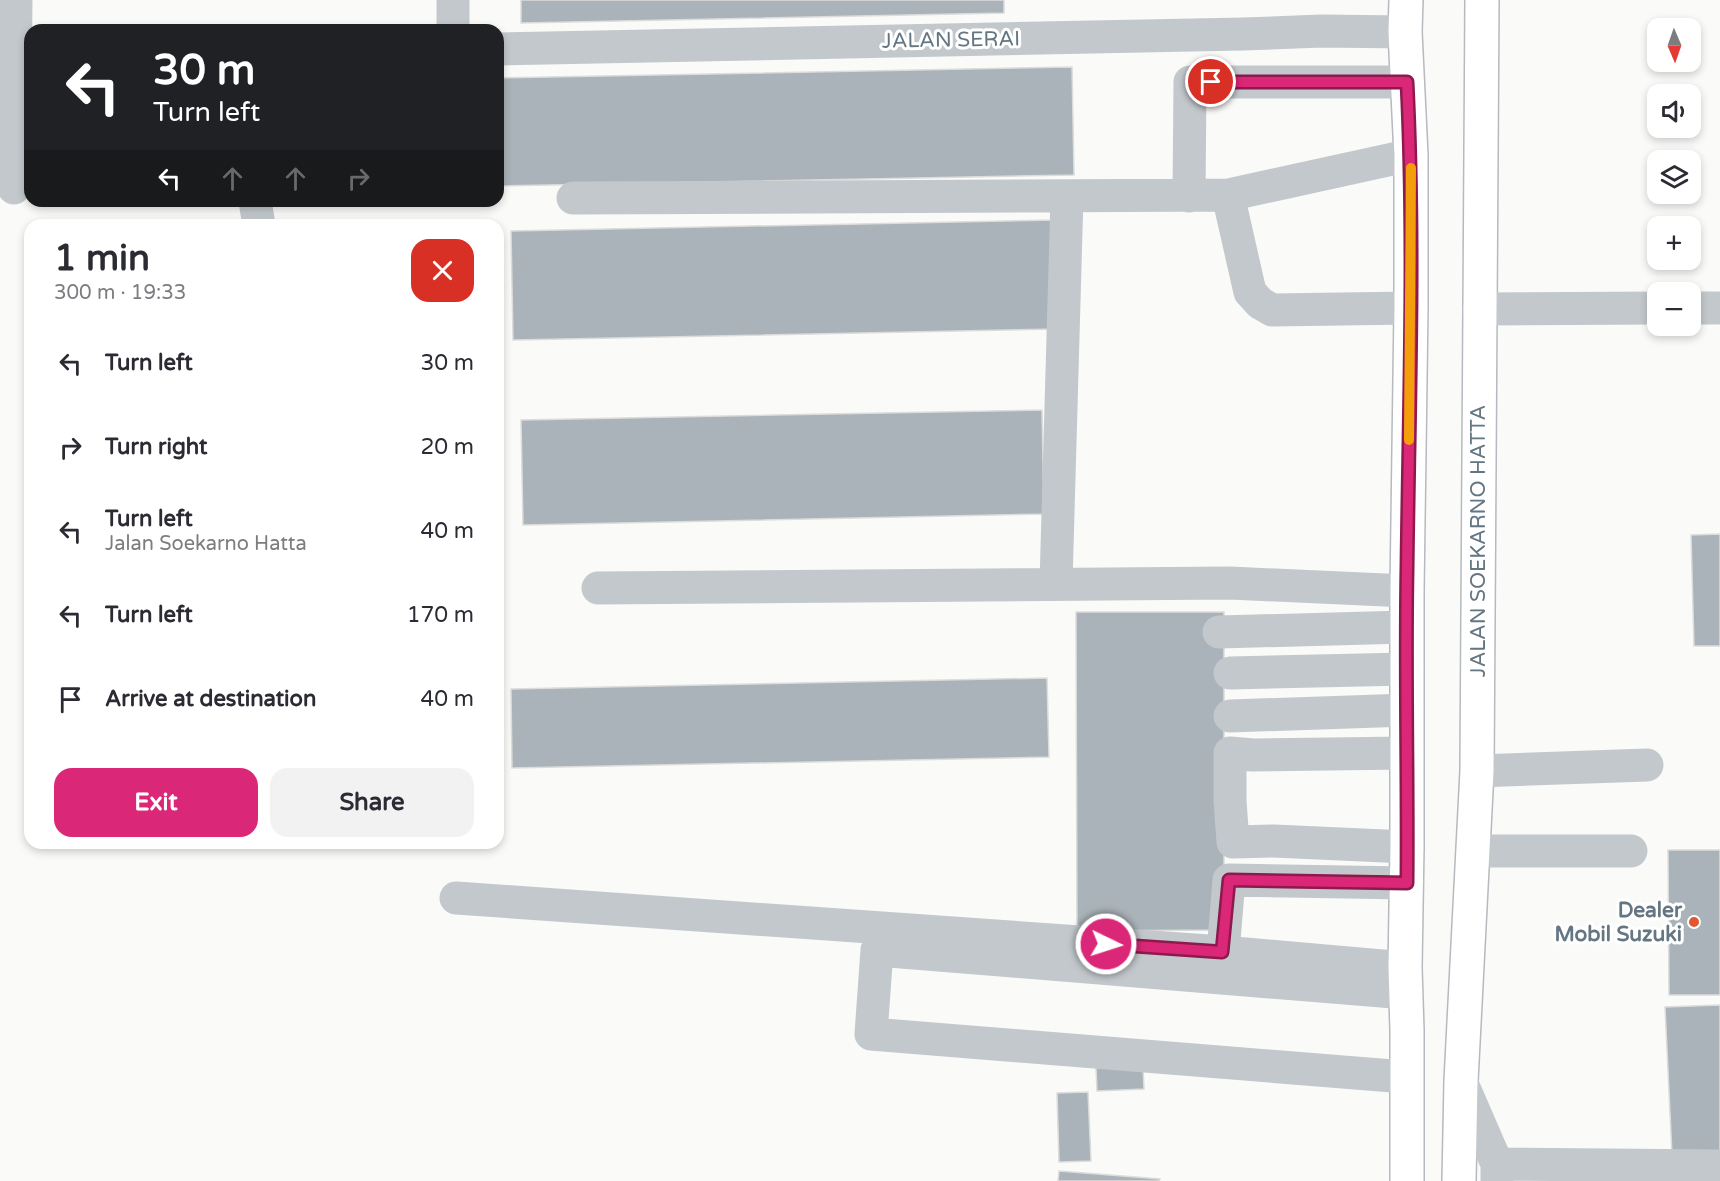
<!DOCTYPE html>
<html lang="en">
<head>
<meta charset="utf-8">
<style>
	body { margin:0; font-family:"Varela Round",sans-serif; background:#f2f2f3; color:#2b2b33; height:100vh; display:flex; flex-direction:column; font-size:22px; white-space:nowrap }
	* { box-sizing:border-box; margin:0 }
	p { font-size:20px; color:#7c7c81 }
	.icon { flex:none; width:33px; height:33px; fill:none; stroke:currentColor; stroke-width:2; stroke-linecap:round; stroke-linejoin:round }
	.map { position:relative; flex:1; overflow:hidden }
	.sheet { position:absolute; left:24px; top:219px; width:480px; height:630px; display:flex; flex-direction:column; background:#fff; border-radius:18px; box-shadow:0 3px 9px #0003 }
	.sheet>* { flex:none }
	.banner { position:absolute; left:24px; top:24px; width:480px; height:183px; border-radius:18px; box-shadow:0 3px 9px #0003; background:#202124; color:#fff; overflow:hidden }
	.needle { width:39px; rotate:178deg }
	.fabs { position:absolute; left:1647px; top:18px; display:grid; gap:12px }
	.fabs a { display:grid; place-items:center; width:54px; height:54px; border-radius:12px; background:#fff; box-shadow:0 3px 9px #0003; font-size:30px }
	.pin { position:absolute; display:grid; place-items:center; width:51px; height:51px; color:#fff; margin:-26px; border:3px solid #fff; border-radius:50%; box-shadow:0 2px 6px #0007 }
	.me { position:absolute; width:66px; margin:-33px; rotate:94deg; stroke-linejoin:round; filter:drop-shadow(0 0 4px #0008) }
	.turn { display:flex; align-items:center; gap:21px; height:126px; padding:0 30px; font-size:27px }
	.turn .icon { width:78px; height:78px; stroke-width:2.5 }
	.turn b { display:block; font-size:42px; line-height:51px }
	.lanes { display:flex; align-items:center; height:57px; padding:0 30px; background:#0003; justify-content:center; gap:30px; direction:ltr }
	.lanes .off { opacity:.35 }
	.round { display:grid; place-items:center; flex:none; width:63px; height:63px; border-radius:18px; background:#f2f2f3 }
	.headline { display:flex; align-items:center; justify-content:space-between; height:102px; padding:0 30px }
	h1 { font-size:36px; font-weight:700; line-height:45px }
	.action { display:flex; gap:12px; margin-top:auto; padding:12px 30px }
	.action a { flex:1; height:69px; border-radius:18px; background:#db2777; color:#fff; font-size:24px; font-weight:700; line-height:69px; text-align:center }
	.action a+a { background:#f2f2f3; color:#2b2b33 }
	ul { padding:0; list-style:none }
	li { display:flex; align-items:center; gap:18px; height:84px; padding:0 30px }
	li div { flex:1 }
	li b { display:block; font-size:22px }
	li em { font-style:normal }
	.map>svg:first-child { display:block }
</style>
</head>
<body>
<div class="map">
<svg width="1720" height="1181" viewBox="0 0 1720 1181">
	<rect width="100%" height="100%" fill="#fafaf8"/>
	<!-- building -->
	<path fill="#aab3b9" stroke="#dcdcda" stroke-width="1.5" d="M 521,0 L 1004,0 L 1004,13 L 521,23 Z
		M 1072,67 L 1074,175 L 498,186 L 498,78 Z
		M 1054,220 L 1056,329 L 513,340 L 511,231 Z
		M 1042,410 L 1044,514 L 523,525 L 521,420 Z
		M 1720,534 L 1720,646 L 1694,646 L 1691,535 Z
		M 1076,612 L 1224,612 L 1224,930 L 1077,931 Z
		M 1047,678 L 1049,757 L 512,768 L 511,689 Z
		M 1668,850 L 1720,850 L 1720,995 L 1669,995 Z
		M 1720,1005 L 1720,1152 L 1672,1155 L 1665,1007 Z
		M 1143,1067 L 1144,1089 L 1097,1091 L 1096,1068 Z
		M 1088,1092 L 1091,1161 L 1059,1162 L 1057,1093 Z
		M 1059,1171 L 1160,1179 L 1159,1181 L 1058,1181 Z"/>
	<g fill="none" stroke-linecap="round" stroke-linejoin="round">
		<defs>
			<path id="major" d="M 1406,0 L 1405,32 L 1411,155 L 1411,308 L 1407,591 L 1407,847 L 1405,968 L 1407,1030 L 1407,1181
				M 1459,1181 L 1461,1081 L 1477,771 L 1482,0"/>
		</defs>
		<!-- major casing -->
		<use href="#major" stroke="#b5babe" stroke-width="36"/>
		<!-- minor -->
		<path stroke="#c3c8cc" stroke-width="33" d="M 453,30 L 453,0
			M 498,49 L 1243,34 L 1322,31 L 1405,32
			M 14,188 L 16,0
			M 1228,195 L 1250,292 L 1260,303 L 1272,310 L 1411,308
			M 1189,196 L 1190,82 L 1407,82
			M 573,198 L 1228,195 L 1411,155
			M 255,201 L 259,225
			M 1690,308 L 1720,308
			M 1479,309 L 1658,308
			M 1056,583 L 1067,196
			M 598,588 L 1230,583 L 1407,591
			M 1219,632 L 1406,627
			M 1230,673 L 1407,669
			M 1230,716 L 1407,710
			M 1407,753 L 1253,755 L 1230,753 L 1230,801 L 1233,842 L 1274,841 L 1407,847
			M 1477,771 L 1647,765
			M 1473,851 L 1631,851
			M 456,898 L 1223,952 L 1405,968
			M 1223,952 L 1229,880 L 1407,883
			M 1405,1077 L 871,1034 L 877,950 L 1406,993
			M 1461,1081 L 1497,1164 L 1497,1181
			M 1497,1164 L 1720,1166"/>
		<!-- major -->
		<use href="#major" stroke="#fff" stroke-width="33"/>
	</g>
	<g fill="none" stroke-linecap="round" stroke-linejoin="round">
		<defs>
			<path id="route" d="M 1106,944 L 1222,952 L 1229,880 L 1407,883 C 1408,778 1405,673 1407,569 C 1409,407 1415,244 1407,82 L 1211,82"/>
		</defs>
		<!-- route casing -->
		<use href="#route" stroke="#8e194d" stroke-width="15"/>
		<!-- route -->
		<use href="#route" stroke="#db2777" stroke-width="10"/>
		<!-- slow -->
		<path stroke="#f59e0b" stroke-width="10" d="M 1409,440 L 1411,168"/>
	</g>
	<!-- markers -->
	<circle fill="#e4572e" stroke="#fff" stroke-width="2" cx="1694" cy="922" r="6"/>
	<g text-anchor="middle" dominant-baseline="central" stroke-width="6" stroke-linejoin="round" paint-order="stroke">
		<!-- street labels -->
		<g font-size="21" fill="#657683" stroke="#fff">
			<text transform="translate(951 40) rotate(-1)">JALAN SERAI</text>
			<text transform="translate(1478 541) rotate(-90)">JALAN SOEKARNO HATTA</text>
		</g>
		<!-- poi labels -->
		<g font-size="21" font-weight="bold" fill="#657683" stroke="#fff" text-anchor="end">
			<text x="1682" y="910">Dealer<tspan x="1682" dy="24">Mobil Suzuki</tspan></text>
		</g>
	</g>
</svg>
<div class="fabs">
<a><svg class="needle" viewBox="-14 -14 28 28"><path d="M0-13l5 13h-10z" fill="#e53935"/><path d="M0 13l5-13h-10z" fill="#7c7c81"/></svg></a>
<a><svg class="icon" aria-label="sound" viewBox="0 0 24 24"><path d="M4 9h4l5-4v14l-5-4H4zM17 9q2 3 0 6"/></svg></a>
<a><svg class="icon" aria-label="layers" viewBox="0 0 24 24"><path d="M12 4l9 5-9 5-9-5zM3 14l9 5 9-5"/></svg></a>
<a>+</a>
<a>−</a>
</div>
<div class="pin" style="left:1211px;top:82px;background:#d93025"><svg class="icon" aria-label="arrive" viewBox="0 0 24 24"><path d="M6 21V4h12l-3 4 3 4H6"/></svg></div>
<svg class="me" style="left:1106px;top:944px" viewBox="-20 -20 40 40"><circle r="17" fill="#db2777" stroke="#fff" stroke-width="3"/><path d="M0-11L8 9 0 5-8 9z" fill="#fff"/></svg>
<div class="banner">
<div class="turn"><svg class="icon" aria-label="left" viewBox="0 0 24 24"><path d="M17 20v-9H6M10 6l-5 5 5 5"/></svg><div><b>30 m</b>Turn left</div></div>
<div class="lanes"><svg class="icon" aria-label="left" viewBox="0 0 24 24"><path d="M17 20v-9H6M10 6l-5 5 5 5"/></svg><svg class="icon off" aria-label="ahead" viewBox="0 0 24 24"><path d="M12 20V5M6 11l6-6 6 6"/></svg><svg class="icon off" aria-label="ahead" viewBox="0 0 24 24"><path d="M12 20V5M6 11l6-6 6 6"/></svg><svg class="icon off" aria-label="right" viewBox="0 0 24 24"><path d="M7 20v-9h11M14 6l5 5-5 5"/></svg></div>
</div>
<section class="sheet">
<div class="headline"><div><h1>1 min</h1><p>300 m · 19:33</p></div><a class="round" style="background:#d93025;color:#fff"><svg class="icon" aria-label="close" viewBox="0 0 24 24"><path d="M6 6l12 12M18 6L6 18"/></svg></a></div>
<ul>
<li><svg class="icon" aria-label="left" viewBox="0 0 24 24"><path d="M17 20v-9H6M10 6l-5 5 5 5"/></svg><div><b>Turn left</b></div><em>30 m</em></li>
<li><svg class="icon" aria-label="right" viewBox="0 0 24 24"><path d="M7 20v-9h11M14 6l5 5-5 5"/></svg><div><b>Turn right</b></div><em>20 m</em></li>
<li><svg class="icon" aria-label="left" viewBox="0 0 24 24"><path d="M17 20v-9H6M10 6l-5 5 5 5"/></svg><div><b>Turn left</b><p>Jalan Soekarno Hatta</p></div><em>40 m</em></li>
<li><svg class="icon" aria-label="left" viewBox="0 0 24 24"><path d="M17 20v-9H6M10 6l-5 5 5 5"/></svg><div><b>Turn left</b></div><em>170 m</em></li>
<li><svg class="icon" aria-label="arrive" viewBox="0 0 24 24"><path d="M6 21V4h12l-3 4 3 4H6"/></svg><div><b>Arrive at destination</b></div><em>40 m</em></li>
</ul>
<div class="action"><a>Exit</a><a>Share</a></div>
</section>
</div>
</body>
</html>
